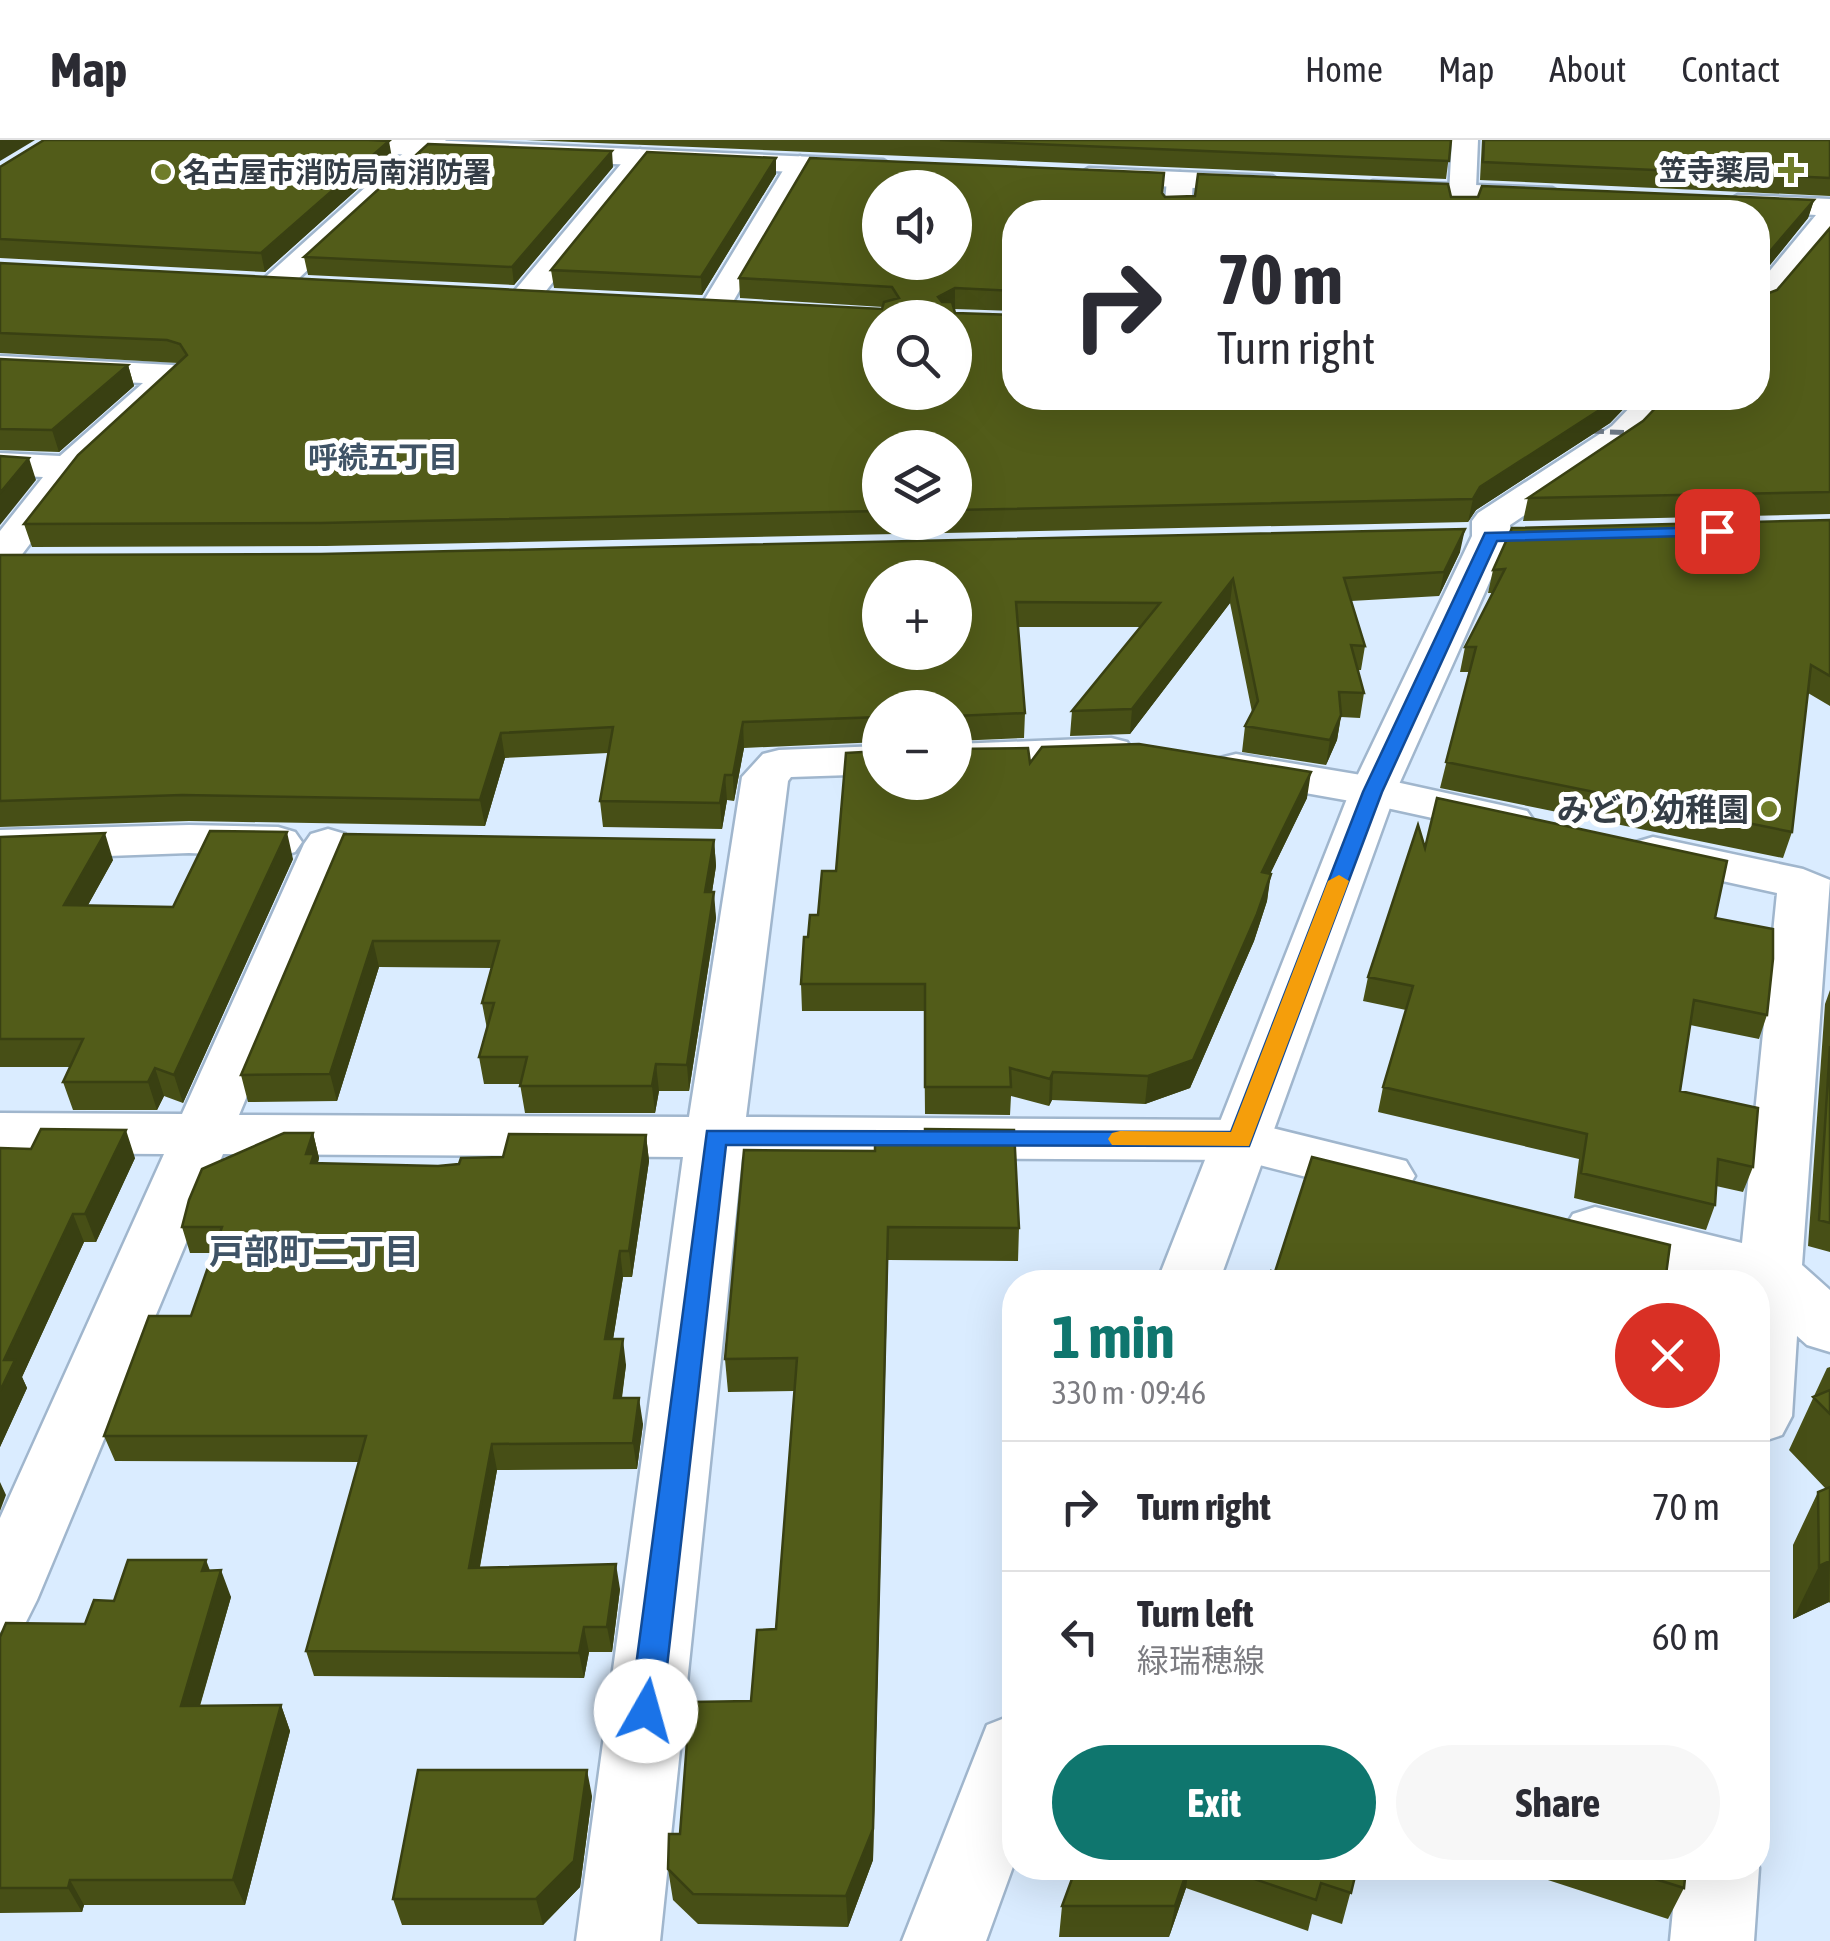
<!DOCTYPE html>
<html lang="en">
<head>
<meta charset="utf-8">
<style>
	body { margin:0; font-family:"Asap Condensed","Noto Sans JP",sans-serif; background:#f7f7f7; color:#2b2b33; height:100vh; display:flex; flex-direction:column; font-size:38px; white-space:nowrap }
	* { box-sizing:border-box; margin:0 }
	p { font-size:32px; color:#7c7c81 }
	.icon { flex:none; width:55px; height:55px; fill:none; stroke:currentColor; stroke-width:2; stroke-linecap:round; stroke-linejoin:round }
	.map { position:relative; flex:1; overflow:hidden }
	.drawer { position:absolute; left:1002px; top:1130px; width:768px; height:610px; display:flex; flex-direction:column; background:#fff; border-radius:40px; box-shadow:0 10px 40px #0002 }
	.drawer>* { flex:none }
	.guide { position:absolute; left:1002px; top:60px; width:768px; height:210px; border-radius:40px; box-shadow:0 10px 40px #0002; background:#fff; color:#2b2b33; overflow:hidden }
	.buttons { position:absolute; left:862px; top:30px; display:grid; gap:20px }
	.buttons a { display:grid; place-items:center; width:110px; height:110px; border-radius:50%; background:#fff; box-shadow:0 10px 40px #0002; font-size:50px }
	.pin { position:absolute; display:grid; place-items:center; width:85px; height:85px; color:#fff; margin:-42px; border-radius:20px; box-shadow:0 5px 15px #0006 }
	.me { position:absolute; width:110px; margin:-55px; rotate:7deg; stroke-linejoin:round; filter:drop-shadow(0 0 8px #0008) }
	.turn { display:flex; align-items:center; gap:35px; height:210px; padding:0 50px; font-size:45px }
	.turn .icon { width:130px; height:130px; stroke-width:2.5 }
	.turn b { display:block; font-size:70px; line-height:85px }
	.round { display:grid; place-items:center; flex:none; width:105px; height:105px; border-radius:52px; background:#f7f7f7 }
	.headline { display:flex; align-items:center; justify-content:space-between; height:170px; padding:0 50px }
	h1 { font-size:60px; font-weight:700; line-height:75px; color:#0f766e }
	.button { display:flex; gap:20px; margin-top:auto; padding:20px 50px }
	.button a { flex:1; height:115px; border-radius:60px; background:#0f766e; color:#fff; font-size:40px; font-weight:700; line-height:115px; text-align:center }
	.button a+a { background:#f7f7f7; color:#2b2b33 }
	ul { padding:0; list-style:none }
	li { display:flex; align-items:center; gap:30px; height:130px; padding:0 50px; border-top:2px solid #e1e1e2 }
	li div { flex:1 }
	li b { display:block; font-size:38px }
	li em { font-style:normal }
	header { display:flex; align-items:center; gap:60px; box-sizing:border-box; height:140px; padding:0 50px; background:#fff; border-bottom:2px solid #e1e1e2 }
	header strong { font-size:48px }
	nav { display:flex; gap:55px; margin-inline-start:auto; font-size:35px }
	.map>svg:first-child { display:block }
</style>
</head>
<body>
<header>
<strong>Map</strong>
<nav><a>Home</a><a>Map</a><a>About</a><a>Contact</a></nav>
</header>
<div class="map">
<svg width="1830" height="1801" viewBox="0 0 1830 1801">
	<rect width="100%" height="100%" fill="#daecff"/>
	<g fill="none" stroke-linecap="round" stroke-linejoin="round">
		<defs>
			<path id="minor" d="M 418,0 L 446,0 L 282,154 L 260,154 L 256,148 L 260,142 Z
				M 1452,0 L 1478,0 L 1475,72 L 1448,72 Z
				M 640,9 L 653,17 L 533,167 L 511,167 L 507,161 L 511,155 L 631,12 Z
				M 800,16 L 813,24 L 727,172 L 723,179 L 701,179 L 697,172 L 787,24 Z
				M 1180,32 L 1193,40 L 1191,72 L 1164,72 L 1167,40 Z
				M 0,216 L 172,225 L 184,228 L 188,235 L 82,335 L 14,425 L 0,429 L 0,391 L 43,337 L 0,335 L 0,313 L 60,316 L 143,243 L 0,236 Z
				M 1111,598 L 1127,602 L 1134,612 L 1127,622 L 1111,626 L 955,632 L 955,604 Z
				M 880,606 L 880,634 L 791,637 L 788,641 L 746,977 L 1240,980 L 1406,1021 L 1415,1036 L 1406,1051 L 1385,1057 L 1240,1020 L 742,1017 L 660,1801 L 576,1801 L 683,1017 L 223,1014 L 37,1460 L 26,1482 L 0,1492 L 0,1378 L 164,1014 L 0,1013 L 0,973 L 182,974 L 304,704 L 311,694 L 328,689 L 345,694 L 352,704 L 239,975 L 689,977 L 742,637 L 763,614 L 779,610 Z
				M 1236,614 L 1373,637 L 1510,667 L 1527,671 L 1534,681 L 1527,691 L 1510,695 L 1373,665 L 1220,638 L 1213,628 L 1220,618 Z
				M 189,685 L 278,687 L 295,692 L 302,702 L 295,712 L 278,717 L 189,713 L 0,720 L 0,690 Z
				M 1653,697 L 1803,729 L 1830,740 L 1802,1125 L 1830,1150 L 1830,1212 L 1807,1205 L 1797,1196 L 1792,1276 L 1782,1295 L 1758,1303 L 1758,1142 C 1695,1142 1633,1122 1573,1104 L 1564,1089 L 1573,1074 L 1595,1067 L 1742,1103 L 1777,753 L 1636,722 L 1629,712 L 1636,702 Z
				M 1758,1724 L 1759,1728 L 1754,1801 L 1670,1801 L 1677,1728 L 1758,1728 Z"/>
			<path id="major" d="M 245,0 L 428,0 L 883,20 L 896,28 L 883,36 L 258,8 Z
				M 1089,28 L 1272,36 L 1285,44 L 1272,52 L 1080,42 L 1076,36 Z
				M 1373,41 L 1552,48 L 1566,56 L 1552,64 L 1364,55 L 1360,49 Z
				M 1738,55 L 1830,59 L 1830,94 L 1769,168 L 1758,171 L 1758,145 L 1816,75 L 1728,69 L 1724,63 Z
				M 1639,258 L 1674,258 L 1636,300 L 1510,385 L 1510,396 L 1396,651 L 1219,1142 L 1157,1142 L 1350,651 L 1472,396 L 1472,381 L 1478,373 L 1612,286 Z
				M 1015,1574 L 1015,1721 L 986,1801 L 902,1801 L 987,1585 Z"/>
		</defs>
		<!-- minor casing -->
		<use href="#minor" stroke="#a0b6cd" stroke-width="5"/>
		<!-- major casing -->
		<use href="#major" stroke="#a0b6cd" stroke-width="5"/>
		<!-- minor -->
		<use href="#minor" fill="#fff" fill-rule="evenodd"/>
		<!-- major -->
		<use href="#major" fill="#fff" fill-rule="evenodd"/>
		<!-- rail -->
		<path stroke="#6f7b88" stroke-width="5" stroke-dasharray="14 6" stroke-linecap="butt" d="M 1570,290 L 1655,294"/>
	</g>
	<!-- wall -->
	<path fill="#474f16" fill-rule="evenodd" d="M 526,0 L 1451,0 L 1446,39 Z
		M 1482,0 L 1830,0 L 1830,56 L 1480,40 Z
		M 392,18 L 265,132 L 0,118 L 0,27 Z
		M 776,18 L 776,34 L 702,155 L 554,148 L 551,130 Z
		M 810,18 L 1164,33 L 1162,53 L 1165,57 L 1195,56 L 1198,34 L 1448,44 L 1451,57 L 1478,57 L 1482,46 L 1814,60 L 1808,78 L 1760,137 L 1760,151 L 1764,155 L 1777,150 L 1830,88 L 1830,374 L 1523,381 L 1528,358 L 1643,281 L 1665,258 L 1758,258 L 1758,72 L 1015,72 L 1015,171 L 954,169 L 955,173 L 1015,175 L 1015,258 L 1634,258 L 1610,283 L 1476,370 L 1468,382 L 326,406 L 32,407 L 24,384 L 78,315 L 178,223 L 0,213 L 0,123 L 882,169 L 883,167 L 740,158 L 739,138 ZM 880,48 L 955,48 L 955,122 L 880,122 ZM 880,178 L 955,178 L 955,252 L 880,252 ZM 880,308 L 955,308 L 955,382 L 880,382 Z
		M 613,27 L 514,145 L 308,135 L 304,117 Z
		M 0,219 L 128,225 L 134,246 L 59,312 L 0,310 Z
		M 1830,380 L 1830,566 L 1808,553 L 1792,692 L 1783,718 L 1440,648 L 1469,532 L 1460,532 L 1465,507 L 1492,453 L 1488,453 L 1493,430 Z
		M 1460,412 L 1439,456 L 1351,461 L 1365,506 L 1361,530 L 1358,530 L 1364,553 L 1360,578 L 1341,577 L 1337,600 L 1326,625 L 1242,612 L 1245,586 L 1252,572 L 1230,463 L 1130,594 L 1070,596 L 1072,571 L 1140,487 L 1018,487 L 1025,573 L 1024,598 L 955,601 L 955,568 L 880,568 L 880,602 L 744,608 L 734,661 L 727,660 L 722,689 L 603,687 L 600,661 L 608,613 L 505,618 L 485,686 L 189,681 L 0,687 L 0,415 Z
		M 1030,623 L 1307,658 L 1270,734 L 1267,761 L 1254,801 L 1190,948 L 1145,964 L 1052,960 L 1049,966 L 1011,956 L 1010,975 L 925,974 L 924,871 L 802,871 L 801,844 L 808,797 L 836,731 Z
		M 344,694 L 714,700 L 716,726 L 712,752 L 716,778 L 689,951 L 659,951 L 655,973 L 525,973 L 520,944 L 484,944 L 479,917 L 487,889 L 482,863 L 492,828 L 379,827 L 337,961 L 248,962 L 241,935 Z
		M 0,697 L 113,720 L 88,765 L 173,767 L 293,719 L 183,963 L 164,956 L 157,970 L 73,970 L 63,942 L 70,927 L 0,927 Z
		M 1425,708 L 1715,778 L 1767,875 L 1759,899 L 1690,885 L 1680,951 L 1753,1027 L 1743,1052 L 1716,1046 L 1715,1065 L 1706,1090 L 1574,1058 L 1579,1019 L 1378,972 L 1383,947 L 1406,870 L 1363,861 L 1368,837 Z
		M 1830,850 L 1830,1112 L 1808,1106 L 1825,864 Z
		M 313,993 L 319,1018 L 318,1023 L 438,1026 L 459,1024 L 646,995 L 649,1021 L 632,1137 L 623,1137 L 613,1199 L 626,1225 L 622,1258 L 643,1284 L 637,1329 L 497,1330 L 480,1427 L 620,1449 L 612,1512 L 589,1512 L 584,1538 L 314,1536 L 306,1511 L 359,1322 L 115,1321 L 104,1296 L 191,1176 L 213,1113 L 190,1113 L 182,1087 Z
		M 0,1008 L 135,1018 L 96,1102 L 84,1102 L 22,1237 L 27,1248 L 0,1307 Z
		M 744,1010 L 1019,1088 L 1018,1121 L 888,1120 L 873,1720 L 848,1787 L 698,1784 L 673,1760 L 668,1729 L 680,1694 L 751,1561 L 776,1489 L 794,1251 L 728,1252 L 725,1219 Z
		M 1830,1227 L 1830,1463 L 1829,1462 L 1793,1479 L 1793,1405 L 1818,1352 L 1826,1349 L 1789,1310 L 1827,1228 Z
		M 210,1430 L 231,1457 L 200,1566 L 281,1565 L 290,1591 L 245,1765 L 84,1765 L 82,1772 L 0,1773 L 0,1497 L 85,1484 L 114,1461 Z
		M 592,1656 L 580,1747 L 543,1785 L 402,1785 L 393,1759 Z
		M 1076,1728 L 1357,1728 L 1342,1784 L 1312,1774 L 1308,1791 L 1186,1748 L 1169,1797 L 1059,1797 L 1062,1766 Z
		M 1511,1728 L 1686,1728 L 1684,1748 L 1668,1779 Z"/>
	<!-- shaded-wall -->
	<path fill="#394012" d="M 0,0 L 35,0 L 0,21 Z
		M 389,1 L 392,18 L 265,132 L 261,113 Z
		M 612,11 L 613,27 L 514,145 L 512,127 Z
		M 776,18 L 776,34 L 702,155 L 701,137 Z
		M 1814,60 L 1808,78 L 1758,140 L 1760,123 Z
		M 955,148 L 955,168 L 938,177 L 938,157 Z
		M 128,225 L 134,246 L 59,312 L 52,290 Z
		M 1618,258 L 1634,258 L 1610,283 L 1476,370 L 1468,382 L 1473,359 L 1480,347 Z
		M 29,318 L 36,340 L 0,385 L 0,353 Z
		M 1465,389 L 1460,412 L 1439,456 L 1444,432 Z
		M 1233,439 L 1230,463 L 1130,594 L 1132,569 Z
		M 1341,575 L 1337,600 L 1326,625 L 1330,600 Z
		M 743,582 L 744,608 L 734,661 L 733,635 Z
		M 501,593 L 505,618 L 485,686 L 480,660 Z
		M 1311,632 L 1307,658 L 1258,759 L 1262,732 Z
		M 725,635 L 727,660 L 722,689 L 720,663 Z
		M 287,692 L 293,719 L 183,963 L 174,935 Z
		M 105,693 L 113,720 L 73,792 L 64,765 Z
		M 714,700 L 716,726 L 708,778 L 705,752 Z
		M 1271,734 L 1267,761 L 1254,801 L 1190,948 L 1145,964 L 1148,936 Z
		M 714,752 L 716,778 L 689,951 L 687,925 Z
		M 373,801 L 379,827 L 337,961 L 330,934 Z
		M 656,924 L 659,951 L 655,973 L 652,946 Z
		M 155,928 L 164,956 L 157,970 L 148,942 Z
		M 1053,932 L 1052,960 L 1049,966 L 1050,939 Z
		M 126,990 L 135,1018 L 96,1102 L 85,1074 Z
		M 313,993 L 319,1018 L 313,1039 L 306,1014 Z
		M 646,995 L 649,1021 L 632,1137 L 629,1111 Z
		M 73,1074 L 84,1102 L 22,1237 L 27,1248 L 0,1307 L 0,1251 L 4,1220 Z
		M 888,1087 L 873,1720 L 848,1787 L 846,1756 Z
		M 620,1111 L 623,1137 L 609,1225 L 605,1199 Z
		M 623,1199 L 626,1225 L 618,1284 L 614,1258 Z
		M 639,1258 L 643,1284 L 637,1329 L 633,1303 Z
		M 492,1304 L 497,1330 L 475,1453 L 469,1428 Z
		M 0,1342 L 6,1355 L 0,1371 Z
		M 206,1420 L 216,1446 L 202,1431 Z
		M 1830,1421 L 1829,1462 L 1793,1479 L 1819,1426 Z
		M 616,1424 L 620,1449 L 612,1512 L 607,1487 Z
		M 221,1430 L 231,1457 L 192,1592 L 181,1566 Z
		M 584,1487 L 589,1512 L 584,1538 L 579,1513 Z
		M 281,1565 L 290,1591 L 245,1765 L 233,1740 Z
		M 587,1630 L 592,1656 L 580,1747 L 543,1785 L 536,1759 Z
		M 1188,1728 L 1189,1728 L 1186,1748 L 1169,1797 L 1175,1766 Z
		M 70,1740 L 84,1765 L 82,1772 L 68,1748 Z"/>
	<!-- building -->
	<path fill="#525c19" stroke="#394012" stroke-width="2.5" fill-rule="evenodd" d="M 44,0 L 368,0 L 389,1 L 261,113 L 0,99 L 0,27 Z
		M 940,0 L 1451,0 L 1449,21 Z
		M 1484,0 L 1830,0 L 1830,38 L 1483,22 Z
		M 428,4 L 612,11 L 512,127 L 304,117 Z
		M 647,12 L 776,18 L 701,137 L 551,130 Z
		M 810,18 L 1164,33 L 1162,53 L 1165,57 L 1195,56 L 1198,34 L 1448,44 L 1451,57 L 1478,57 L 1482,46 L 1814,60 L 1760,123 L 1760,151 L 1764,155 L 1777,150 L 1830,88 L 1830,352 L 1528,358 L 1643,281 L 1665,258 L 1758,258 L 1758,72 L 1015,72 L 1015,151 L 955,148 L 938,157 L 942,162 L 952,162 L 955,173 L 1015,175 L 1015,258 L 1618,258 L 1480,347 L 1473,359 L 955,370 L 955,308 L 880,308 L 880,371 L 321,383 L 24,384 L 78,315 L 187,215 L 180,204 L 167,200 L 0,193 L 0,123 L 882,169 L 884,162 L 899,158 L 892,147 L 739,138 ZM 880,48 L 955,48 L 955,122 L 880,122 ZM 880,178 L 955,178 L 955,252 L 880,252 Z
		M 0,219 L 128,225 L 52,290 L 0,289 Z
		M 0,316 L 29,318 L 0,353 Z
		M 1830,380 L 1830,536 L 1811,525 L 1792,692 L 1446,622 L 1476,507 L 1465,507 L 1505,429 L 1493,430 L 1512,388 Z
		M 1465,389 L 1444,432 L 1344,438 L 1365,506 L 1351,505 L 1364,553 L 1339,552 L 1341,575 L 1330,600 L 1245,586 L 1258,561 L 1233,439 L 1132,569 L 1072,571 L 1160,463 L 1016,462 L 1025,573 L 955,576 L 955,568 L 880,568 L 880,577 L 743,582 L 733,635 L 725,635 L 720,663 L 600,661 L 613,587 L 501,593 L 480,660 L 182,655 L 0,661 L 0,415 L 321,414 ZM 880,438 L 955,438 L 955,512 L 880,512 Z
		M 1139,604 L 1311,632 L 1262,732 L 1271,734 L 1257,774 L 1193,920 L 1148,936 L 1053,932 L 1050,939 L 1010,928 L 1011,947 L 925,947 L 925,844 L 801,844 L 804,797 L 808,797 L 810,775 L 818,775 L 822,731 L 836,731 L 846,613 L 880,611 L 880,642 L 955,642 L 955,609 L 1028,608 L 1030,623 L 1042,607 Z
		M 1437,658 L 1727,721 L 1715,778 L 1773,789 L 1773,819 L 1767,875 L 1694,860 L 1680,951 L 1758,968 L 1753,1027 L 1718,1019 L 1715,1065 L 1581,1033 L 1587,994 L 1383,947 L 1413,846 L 1368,837 L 1418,685 L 1425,708 Z
		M 210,691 L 287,692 L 174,935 L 155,928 L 148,942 L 63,942 L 83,899 L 0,899 L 0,697 L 105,693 L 64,765 L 173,767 Z
		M 344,694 L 714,700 L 705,752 L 714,752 L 687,925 L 656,924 L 652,946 L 520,946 L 527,917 L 479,917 L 494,863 L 482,863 L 499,801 L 373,801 L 330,934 L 241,935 Z
		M 1830,906 L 1830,1083 L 1819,1080 Z
		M 41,989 L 126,990 L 85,1074 L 73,1074 L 4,1220 L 15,1220 L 0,1251 L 0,1008 L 31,1009 Z
		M 925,989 L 1014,990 L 1019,1088 L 888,1087 L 873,1689 L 846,1756 L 693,1754 L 668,1729 L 669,1694 L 680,1694 L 690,1562 L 751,1561 L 757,1490 L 776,1489 L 797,1218 L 725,1219 L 744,1010 L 875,1011 L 875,1004 L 925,1003 Z
		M 284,993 L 313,993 L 306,1014 L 314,1014 L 311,1023 L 438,1026 L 459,1024 L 461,1018 L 503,1017 L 509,994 L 646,995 L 629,1111 L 620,1111 L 605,1199 L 623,1199 L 614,1258 L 639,1258 L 633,1303 L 492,1304 L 469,1428 L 616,1424 L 607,1487 L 584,1487 L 579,1513 L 306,1511 L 366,1296 L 104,1296 L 149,1176 L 191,1176 L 222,1087 L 182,1087 L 189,1060 L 202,1029 Z
		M 1312,1017 L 1670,1105 L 1665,1142 L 1267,1142 L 1271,1131 L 1275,1132 Z
		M 1830,1250 L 1830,1274 L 1813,1257 Z
		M 1830,1347 L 1830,1421 L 1819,1426 L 1818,1352 Z
		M 128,1420 L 206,1420 L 202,1431 L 221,1430 L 181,1566 L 281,1565 L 233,1740 L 70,1740 L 68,1748 L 0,1748 L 0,1497 L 6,1483 L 85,1484 L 94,1460 L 114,1461 Z
		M 418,1630 L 587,1630 L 574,1721 L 536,1759 L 393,1759 Z
		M 1076,1728 L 1188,1728 L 1175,1766 L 1062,1766 Z
		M 1222,1728 L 1357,1728 L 1351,1753 L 1321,1743 L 1316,1760 Z
		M 1620,1728 L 1686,1728 L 1684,1748 Z"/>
	<!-- route -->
	<path fill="#1a73e8" stroke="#114b97" stroke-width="2.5" d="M 1717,387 L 1725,391 L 1723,395 L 1497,401 L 1382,652 L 1249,1006 L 726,1005 L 662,1571 L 657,1581 L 646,1586 L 635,1581 L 630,1571 L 707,991 L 1231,992 L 1363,652 L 1485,393 Z"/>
	<!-- slow -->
	<path fill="#f59e0b" d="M 1339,735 L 1349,741 L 1249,1006 L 1112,1005 L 1108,999 L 1112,993 L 1120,991 L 1231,992 L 1328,741 Z"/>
	<!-- markers -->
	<g fill="#707d2a" stroke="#fff" stroke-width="4">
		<path d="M1786 15h10v10h10v10h-10v10h-10v-10h-10v-10h10z"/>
		<circle cx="163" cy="32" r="10"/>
		<circle cx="1769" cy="669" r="10"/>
	</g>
	<g text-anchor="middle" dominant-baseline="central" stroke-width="10" stroke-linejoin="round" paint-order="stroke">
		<!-- far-poi labels -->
		<g font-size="28" font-weight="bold" fill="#343d46" stroke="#fff" text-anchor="end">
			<text x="1771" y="30">笠寺薬局</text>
			<text x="183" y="32" text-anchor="start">名古屋市消防局南消防署</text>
		</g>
		<!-- far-neighbourhood labels -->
		<g font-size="30" font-weight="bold" fill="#3f5366" stroke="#fff">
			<text x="383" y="317">呼続五丁目</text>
		</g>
		<!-- poi labels -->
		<g font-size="32" font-weight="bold" fill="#343d46" stroke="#fff" text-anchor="end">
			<text x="1749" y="669">みどり幼稚園</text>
		</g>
		<!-- neighbourhood labels -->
		<g font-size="35" font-weight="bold" fill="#3f5366" stroke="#fff">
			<text x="314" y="1111">戸部町二丁目</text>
		</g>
	</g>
</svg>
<div class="buttons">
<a><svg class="icon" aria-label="sound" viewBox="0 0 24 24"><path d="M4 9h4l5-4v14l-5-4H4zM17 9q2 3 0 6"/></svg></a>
<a><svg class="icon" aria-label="search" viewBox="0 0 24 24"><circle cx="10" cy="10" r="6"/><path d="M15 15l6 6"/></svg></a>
<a><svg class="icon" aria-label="layers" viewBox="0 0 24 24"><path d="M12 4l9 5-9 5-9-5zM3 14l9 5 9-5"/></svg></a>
<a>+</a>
<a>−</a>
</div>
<div class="pin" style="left:1717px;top:391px;background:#d93025"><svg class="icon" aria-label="arrive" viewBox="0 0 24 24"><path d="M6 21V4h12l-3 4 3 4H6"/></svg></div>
<svg class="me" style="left:646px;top:1571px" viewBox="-20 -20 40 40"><circle r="19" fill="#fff"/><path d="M0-13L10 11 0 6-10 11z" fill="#1a73e8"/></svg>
<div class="guide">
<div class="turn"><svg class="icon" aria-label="right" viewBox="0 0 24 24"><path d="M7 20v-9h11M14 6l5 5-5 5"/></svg><div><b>70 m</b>Turn right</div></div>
</div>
<section class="drawer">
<div class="headline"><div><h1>1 min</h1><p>330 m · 09:46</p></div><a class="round" style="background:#d93025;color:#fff"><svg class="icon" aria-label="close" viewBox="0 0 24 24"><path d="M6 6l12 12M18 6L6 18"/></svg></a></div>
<ul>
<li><svg class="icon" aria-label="right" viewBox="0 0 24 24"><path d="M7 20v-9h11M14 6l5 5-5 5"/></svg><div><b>Turn right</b></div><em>70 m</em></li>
<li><svg class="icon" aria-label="left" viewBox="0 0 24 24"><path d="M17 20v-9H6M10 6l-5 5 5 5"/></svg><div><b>Turn left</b><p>緑瑞穂線</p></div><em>60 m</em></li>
</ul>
<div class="button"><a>Exit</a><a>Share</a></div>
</section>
</div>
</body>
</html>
